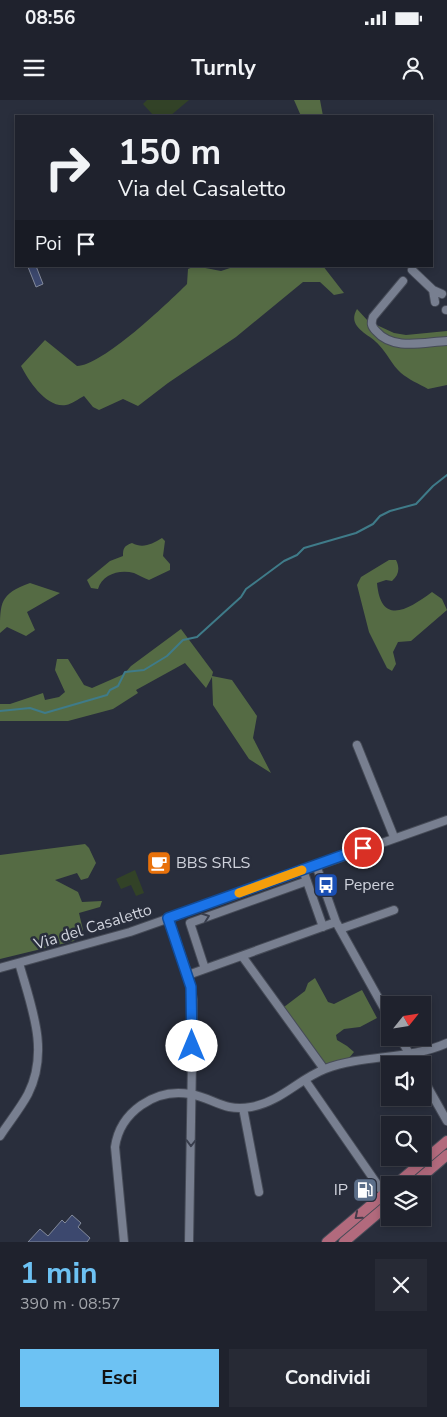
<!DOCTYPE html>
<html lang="it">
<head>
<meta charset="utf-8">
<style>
	body { margin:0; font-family:"Nunito Sans",sans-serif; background:#272a35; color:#f1f3f6; height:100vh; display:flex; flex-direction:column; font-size:19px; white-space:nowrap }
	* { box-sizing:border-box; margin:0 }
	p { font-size:16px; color:#a1a4aa }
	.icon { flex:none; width:28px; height:28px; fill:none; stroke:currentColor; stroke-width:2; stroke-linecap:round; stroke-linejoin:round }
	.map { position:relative; height:1142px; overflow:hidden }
	.panel { display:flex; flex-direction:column; background:#1f222d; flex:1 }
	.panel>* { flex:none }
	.hud { position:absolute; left:15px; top:15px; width:418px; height:152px; border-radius:0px; box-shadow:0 2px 8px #0003,0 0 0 1px #3c3f49; background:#1f222d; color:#f1f3f6; overflow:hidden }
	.needle { width:32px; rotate:60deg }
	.controls { position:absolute; left:381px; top:896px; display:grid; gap:10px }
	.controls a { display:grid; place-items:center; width:50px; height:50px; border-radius:0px; background:#1f222d; box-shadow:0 2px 8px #0003,0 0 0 1px #3c3f49; font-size:25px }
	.pin { position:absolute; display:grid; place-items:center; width:42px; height:42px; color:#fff; margin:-21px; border:2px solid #fff; border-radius:50%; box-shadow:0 1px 5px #0007 }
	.me { position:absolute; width:55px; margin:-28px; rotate:0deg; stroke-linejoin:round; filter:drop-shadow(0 0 4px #0008) }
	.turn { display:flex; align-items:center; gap:18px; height:105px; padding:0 20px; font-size:22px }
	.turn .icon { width:65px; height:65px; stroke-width:2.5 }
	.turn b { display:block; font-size:35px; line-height:42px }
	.then { display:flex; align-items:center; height:48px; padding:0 20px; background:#0003; gap:10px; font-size:19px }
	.round { display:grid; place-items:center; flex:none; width:52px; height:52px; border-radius:0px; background:#272a35 }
	.overview { display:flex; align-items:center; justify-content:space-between; height:85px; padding:0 20px }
	h1 { font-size:30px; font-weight:700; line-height:38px; color:#6dc2f3 }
	.cta { display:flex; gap:10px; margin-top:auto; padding:10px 20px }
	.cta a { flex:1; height:58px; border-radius:0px; background:#6dc2f3; color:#111; font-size:20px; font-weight:700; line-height:58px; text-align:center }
	.cta a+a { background:#272a35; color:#f1f3f6 }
	.status { display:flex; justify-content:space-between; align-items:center; height:35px; padding:0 25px; background:#1f222d; direction:ltr }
	.status svg { height:14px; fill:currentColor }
	header { display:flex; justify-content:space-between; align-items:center; height:65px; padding:0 20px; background:#1f222d; font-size:22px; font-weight:700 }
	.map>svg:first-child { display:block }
</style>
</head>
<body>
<div class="status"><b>08:56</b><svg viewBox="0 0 49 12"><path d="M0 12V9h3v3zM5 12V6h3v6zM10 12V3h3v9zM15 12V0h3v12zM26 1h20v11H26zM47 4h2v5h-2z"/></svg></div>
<header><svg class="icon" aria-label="menu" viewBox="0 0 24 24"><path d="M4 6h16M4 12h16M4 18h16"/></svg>Turnly<svg class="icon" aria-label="person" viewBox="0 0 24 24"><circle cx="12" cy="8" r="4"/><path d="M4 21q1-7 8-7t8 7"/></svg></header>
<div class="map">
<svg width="447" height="1142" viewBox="0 0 447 1142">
	<rect width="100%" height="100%" fill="#292e3c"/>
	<!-- green -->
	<path fill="#324227" d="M 147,0 L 189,0 L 170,16 L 154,16 L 143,4 Z
		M 135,770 L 144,793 L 136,796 L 131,785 L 121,789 L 116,779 Z"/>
	<!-- forest -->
	<path fill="#556b44" d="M 294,0 L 320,0 L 323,16 L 301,16 Z
		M 195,166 L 221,171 L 236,166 L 323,166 L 344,193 L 334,195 L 320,182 L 303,182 L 236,237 L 168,283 L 138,306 L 123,299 L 99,310 L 93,307 L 84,296 C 78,299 72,304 66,305 C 46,308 29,281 21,266 L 45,240 L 77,266 C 102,266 168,203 187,184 L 188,169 Z
		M 357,209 L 368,221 L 394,233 L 406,235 L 447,231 L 447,285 L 428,289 C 419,284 408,279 401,273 C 392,265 387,253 379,245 C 370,234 346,228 357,209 Z
		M 162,438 L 165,441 L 163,456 L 170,464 L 170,470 L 149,480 C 143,478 139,475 134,473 C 120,469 102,474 98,489 L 91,488 L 87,480 L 110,461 L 123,456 C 123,448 124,446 132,443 C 143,449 152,444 162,438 Z
		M 389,460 L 396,460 C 400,468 399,475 392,481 L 386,480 L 377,483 C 381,527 409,509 432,492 L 442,499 L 447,510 L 411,541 L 398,542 L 393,552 L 396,564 L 392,571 L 387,568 L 369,532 L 357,485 L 361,477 Z
		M 30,483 L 60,493 L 27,512 L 35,530 L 26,536 L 7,527 L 0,533 C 0,502 0,494 30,483 Z
		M 181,529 L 213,572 L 212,576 L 232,580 L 257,616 L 253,638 L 271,673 L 249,659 L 213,605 L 212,577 L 206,588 L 185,563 L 136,590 L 138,593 L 113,609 L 68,621 L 0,621 L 0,604 L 10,604 L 43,593 L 45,600 L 59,597 L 65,592 L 55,570 L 57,559 L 68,559 L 84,585 L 92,588 L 124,574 L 131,566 Z
		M 85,744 L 89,748 L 96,763 L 88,778 L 81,780 L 77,773 L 55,780 L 78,792 L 82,802 L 102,801 L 100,807 L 79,813 L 83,830 L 74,841 L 0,859 L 0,755 Z
		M 315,878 L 328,902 L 334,904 L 362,890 L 377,918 L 360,927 L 344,929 L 336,935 L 337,940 L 347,946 L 354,952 L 349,958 L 326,965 L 321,962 L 284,907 L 305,891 L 308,883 Z"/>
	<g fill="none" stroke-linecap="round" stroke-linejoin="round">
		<!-- stream -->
		<path stroke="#3f7b89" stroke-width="2" d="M 0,611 L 30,608 L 45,613 L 107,595 L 110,590 L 118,586 L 125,572 L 144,570 L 167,556 L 183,540 L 197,537 L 241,497 L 246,489 L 257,481 L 284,461 L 297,455 L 304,448 L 356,433 L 373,424 L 380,416 L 390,411 L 416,404 L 433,386 L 447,375"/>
	</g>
	<!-- building -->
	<path fill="#3c486e" stroke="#838a9b" d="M 36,166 L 43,184 L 36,187 L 28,167 Z
		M 72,1115 L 81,1123 L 78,1127 L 90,1138 L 87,1142 L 28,1142 L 40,1129 L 48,1136 L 62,1120 L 65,1123 Z"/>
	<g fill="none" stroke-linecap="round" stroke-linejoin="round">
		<defs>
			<path id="minor" d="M 412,170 L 433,190 L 442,194
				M 403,181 L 373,217 C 371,223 371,226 376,231 C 393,251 424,242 447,241
				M 433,190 L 435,202
				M 446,210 L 447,210
				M 357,645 L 394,737
				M 316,765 L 336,822 L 390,919
				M 303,770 L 323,827
				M 168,818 L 188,875 L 193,900 L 189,1142
				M 340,829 L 394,810
				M 242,856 L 324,969
				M 0,868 L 130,832 L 447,720
				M 205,869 L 190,823 L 307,781
				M 188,875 L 336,822
				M 400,938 L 416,965
				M 422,977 L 447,1021
				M 305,980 L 384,1094
				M 243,1008 L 259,1092
				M 0,1036 C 9,1022 20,1009 28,994 C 50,951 31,906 19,863
				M 124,1142 L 115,1047 C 120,1012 155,988 190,994 C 214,998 223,1012 251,1007 C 280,1002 299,979 325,969 C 364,954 410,960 447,943"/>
			<path id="major" d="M 395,1085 L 447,1041
				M 412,1085 L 447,1055
				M 327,1142 L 390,1089
				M 344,1142 L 390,1103"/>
		</defs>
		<!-- minor casing -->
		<use href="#minor" stroke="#464b57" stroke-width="10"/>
		<!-- major casing -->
		<use href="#major" stroke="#464b57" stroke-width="12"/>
		<!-- minor -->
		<use href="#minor" stroke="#787f90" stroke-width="8"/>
		<!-- major -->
		<use href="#major" stroke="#b26a7d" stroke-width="10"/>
	</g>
	<!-- one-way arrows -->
	<defs><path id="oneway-chevron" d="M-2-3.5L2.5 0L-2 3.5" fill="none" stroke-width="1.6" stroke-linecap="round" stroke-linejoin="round" transform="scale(1.25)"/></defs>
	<g stroke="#393e4d">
		<use href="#oneway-chevron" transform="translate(206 817) rotate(-20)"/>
		<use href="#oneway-chevron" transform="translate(191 1043) rotate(91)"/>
	</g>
	<use stroke="#443a49" href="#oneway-chevron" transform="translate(358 1116) rotate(140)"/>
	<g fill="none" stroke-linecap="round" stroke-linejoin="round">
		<defs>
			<path id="route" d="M 192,946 L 191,887 L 168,818 L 363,748"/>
		</defs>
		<!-- route casing -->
		<use href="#route" stroke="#114b97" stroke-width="12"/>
		<!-- route -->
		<use href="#route" stroke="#1a73e8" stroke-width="9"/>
		<!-- slow -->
		<path stroke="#f59e0b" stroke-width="9" d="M 239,793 L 302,770"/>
	</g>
	<!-- icons -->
	<defs>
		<symbol id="cafe-square" viewBox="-11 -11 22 22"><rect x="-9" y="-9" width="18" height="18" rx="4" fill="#e8710a" stroke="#292e3c"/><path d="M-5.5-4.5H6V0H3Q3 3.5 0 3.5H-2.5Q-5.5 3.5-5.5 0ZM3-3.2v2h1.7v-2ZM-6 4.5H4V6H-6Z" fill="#fff"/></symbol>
		<symbol id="bus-square" viewBox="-11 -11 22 22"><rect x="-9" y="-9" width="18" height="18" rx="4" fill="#1a4fb4" stroke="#292e3c"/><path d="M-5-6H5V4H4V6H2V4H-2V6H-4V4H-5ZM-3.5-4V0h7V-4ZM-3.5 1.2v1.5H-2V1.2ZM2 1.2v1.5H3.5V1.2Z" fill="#fff"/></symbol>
		<symbol id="fuel-square" viewBox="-11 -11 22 22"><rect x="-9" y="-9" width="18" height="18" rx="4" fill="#5c6f8a" stroke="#292e3c"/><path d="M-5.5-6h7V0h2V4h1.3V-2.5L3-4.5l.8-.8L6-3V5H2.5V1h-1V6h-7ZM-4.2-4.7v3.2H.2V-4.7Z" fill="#fff"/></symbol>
	</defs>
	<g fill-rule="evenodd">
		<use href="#cafe-square" x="145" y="749" width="28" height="28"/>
		<use href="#bus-square" x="312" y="771" width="28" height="28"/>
		<use href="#fuel-square" x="351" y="1076" width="28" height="28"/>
	</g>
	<g text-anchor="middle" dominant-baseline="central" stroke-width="5" stroke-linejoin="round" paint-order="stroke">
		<!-- poi labels -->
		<g font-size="16" fill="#cfd2dc" stroke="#292e3c" text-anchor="start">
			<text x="176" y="763">BBS SRLS</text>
			<text x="344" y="785">Pepere</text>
			<text x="348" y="1090" text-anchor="end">IP</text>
		</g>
		<!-- street labels -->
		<g font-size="16" fill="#cfd2dc" stroke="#292e3c">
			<text transform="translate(93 827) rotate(-17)">Via del Casaletto</text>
		</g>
	</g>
</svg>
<div class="controls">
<a><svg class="needle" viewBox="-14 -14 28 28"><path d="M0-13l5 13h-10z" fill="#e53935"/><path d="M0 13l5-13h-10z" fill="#a1a4aa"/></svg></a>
<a><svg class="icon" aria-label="sound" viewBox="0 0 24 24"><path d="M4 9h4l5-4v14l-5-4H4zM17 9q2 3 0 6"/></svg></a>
<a><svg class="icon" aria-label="search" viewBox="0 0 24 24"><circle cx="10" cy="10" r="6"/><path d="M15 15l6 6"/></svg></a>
<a><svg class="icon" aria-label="layers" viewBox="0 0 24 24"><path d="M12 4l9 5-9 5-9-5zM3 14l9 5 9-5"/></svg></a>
</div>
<div class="pin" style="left:363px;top:748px;background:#d93025"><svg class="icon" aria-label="arrive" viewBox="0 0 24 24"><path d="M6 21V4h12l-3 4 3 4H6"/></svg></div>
<svg class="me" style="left:192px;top:946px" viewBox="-20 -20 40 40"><circle r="19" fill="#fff"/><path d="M0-13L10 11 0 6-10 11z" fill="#1a73e8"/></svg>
<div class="hud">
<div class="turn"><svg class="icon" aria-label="right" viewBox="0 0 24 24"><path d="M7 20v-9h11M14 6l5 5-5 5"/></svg><div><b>150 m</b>Via del Casaletto</div></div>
<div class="then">Poi<svg class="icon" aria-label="arrive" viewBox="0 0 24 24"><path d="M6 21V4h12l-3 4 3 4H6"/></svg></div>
</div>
</div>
<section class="panel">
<div class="overview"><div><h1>1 min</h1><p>390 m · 08:57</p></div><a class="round"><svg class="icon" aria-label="close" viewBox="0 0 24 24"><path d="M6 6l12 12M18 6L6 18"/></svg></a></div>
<div class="cta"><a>Esci</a><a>Condividi</a></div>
</section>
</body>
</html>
